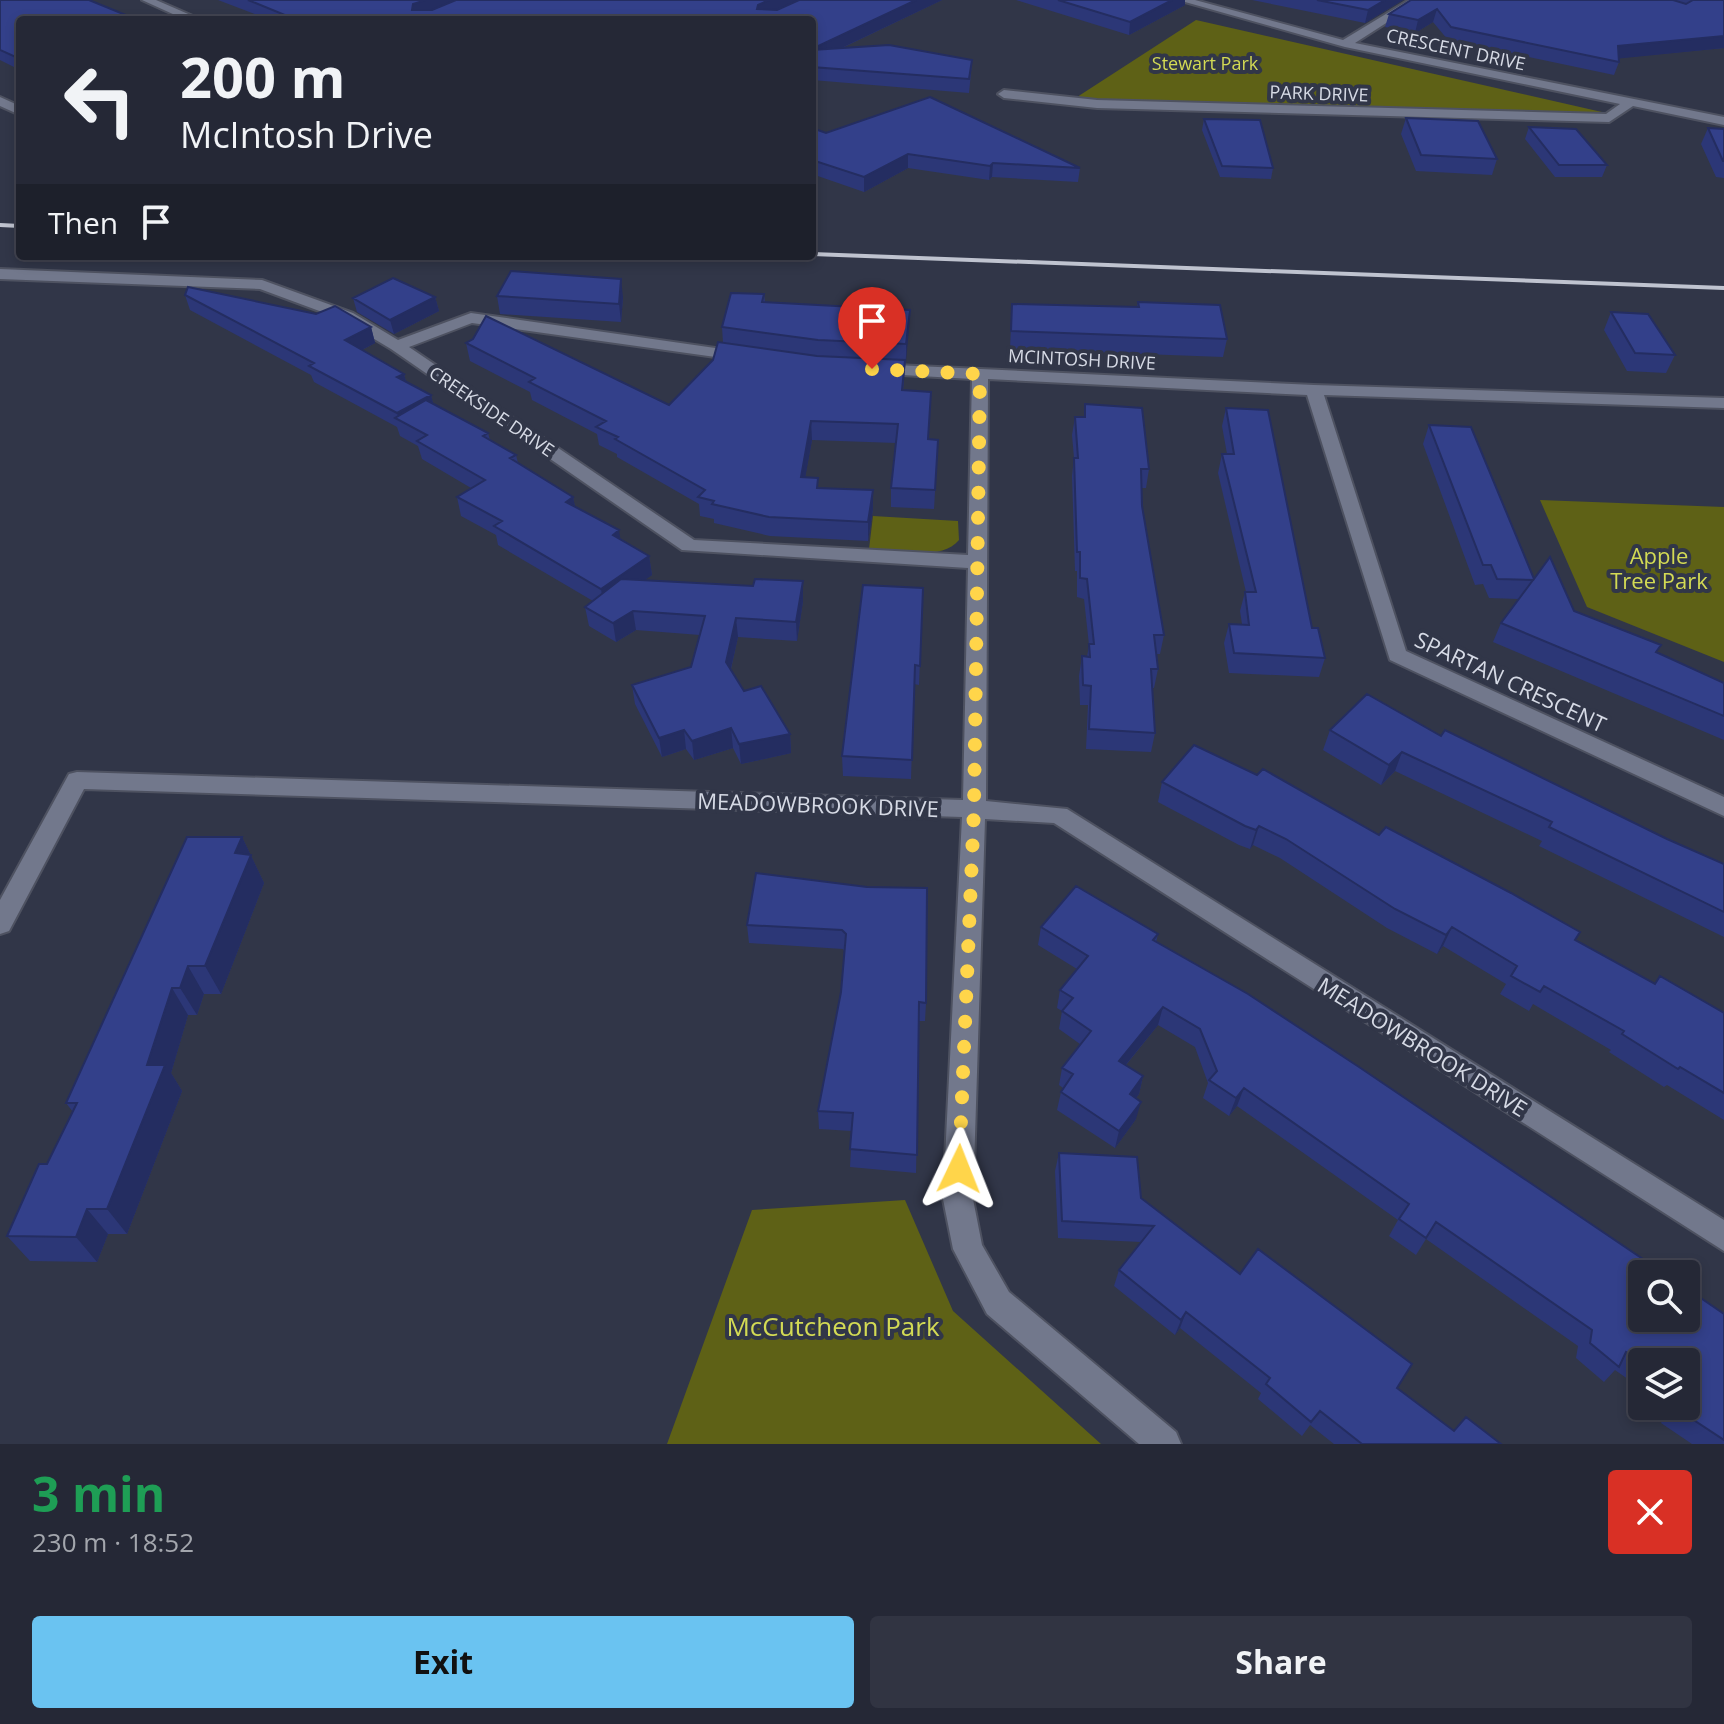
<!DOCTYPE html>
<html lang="en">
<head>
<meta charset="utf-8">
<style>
	body { margin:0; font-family:"Open Sans",sans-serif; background:#313442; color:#f1f3f6; height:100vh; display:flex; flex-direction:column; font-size:30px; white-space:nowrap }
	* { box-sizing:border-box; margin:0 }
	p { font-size:26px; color:#a3a6ad }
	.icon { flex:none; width:44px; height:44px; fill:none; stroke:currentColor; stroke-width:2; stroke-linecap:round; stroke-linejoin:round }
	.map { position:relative; height:1444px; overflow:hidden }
	.drawer { display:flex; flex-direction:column; background:#252836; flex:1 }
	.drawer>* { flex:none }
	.top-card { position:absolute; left:16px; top:16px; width:800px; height:244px; border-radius:8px; box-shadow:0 4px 12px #0003,0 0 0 2px #424451; background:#252836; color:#f1f3f6; overflow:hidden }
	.fabs { position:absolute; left:1628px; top:1260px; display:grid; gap:16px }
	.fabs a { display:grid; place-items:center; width:72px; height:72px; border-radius:8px; background:#252836; box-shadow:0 4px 12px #0003,0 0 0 2px #424451; font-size:40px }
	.pin { position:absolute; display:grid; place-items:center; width:68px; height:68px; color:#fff; margin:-82px -34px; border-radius:50% 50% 50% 0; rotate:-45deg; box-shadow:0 0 8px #0007 }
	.pin .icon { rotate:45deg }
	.me { position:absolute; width:88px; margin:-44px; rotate:2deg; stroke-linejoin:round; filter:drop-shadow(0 0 6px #0008) }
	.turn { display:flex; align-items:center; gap:28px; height:168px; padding:0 32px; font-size:36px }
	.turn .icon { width:104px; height:104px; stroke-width:2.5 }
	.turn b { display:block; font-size:56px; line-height:68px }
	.then { display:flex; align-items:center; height:76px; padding:0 32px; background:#0003; gap:16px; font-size:30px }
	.round { display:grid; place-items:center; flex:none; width:84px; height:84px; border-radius:8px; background:#313442 }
	.summary { display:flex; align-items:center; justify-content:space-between; height:136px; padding:0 32px }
	h1 { font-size:48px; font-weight:700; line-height:60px; color:#1e9e55 }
	.cta { display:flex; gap:16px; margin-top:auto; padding:16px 32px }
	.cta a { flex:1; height:92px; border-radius:8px; background:#6ac3f1; color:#111; font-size:32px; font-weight:700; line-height:92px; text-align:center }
	.cta a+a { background:#313442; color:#f1f3f6 }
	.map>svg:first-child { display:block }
</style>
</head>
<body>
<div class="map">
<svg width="1724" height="1444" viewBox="0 0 1724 1444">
	<rect width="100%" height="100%" fill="#313648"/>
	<!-- green -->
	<path fill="#5e6116" d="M 1196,20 L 1615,115 L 1074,99 Z
		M 1540,500 L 1724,507 L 1724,662 L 1587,607 Z
		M 873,516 L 958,521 L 959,540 C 941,562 894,550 869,549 Z
		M 905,1200 L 953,1311 L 1101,1444 L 667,1444 L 752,1210 Z"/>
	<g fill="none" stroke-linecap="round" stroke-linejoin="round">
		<defs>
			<path id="minor" d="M 142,0 L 156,0 L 202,20 L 186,20 Z
				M 1178,0 L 1195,0 L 1343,40 L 1409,0 L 1422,0 L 1355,43 L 1724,117 L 1724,125 L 1633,106 L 1609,122 L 1097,108 L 1004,98 L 998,94 L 1004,90 L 1097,100 L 1606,114 L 1620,104 L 1345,47 Z
				M 0,97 L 20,106 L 20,115 L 0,106 Z
				M 0,269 L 262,280 L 353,313 L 398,340 L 471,313 L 750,353 L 752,356 L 744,361 L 472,323 L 409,347 L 694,540 L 968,555 L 972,379 L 868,373 L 868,365 L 874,364 L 1314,385 L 1724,398 L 1724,408 L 1324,395 L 1406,651 L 1724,797 L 1724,816 L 1390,660 L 1307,395 L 988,379 L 986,801 L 1067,809 L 1724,1220 L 1724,1251 L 1054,823 L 985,819 L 973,1199 L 982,1245 L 1009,1292 L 1176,1432 L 1181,1444 L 1139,1444 L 987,1314 L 953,1249 L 943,1199 L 962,817 L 84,789 L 9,931 L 0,934 L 0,900 L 69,774 L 77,772 L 963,800 L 968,568 L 682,550 L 391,349 L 341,319 L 260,289 L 0,279 Z"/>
		</defs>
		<!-- minor casing -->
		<use href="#minor" stroke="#4e5261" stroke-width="4"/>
		<!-- minor -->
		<use href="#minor" fill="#72788c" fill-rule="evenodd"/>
		<!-- rail -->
		<path stroke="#bfc3cf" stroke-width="4" d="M 0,225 L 20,226
			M 812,254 L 1724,288"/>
	</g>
	<!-- wall -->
	<path fill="#2c3777" d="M 0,0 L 20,20 L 20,70 L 0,60 Z
		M 218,0 L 798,0 L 775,10 L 777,10 L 799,0 L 942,0 L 842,48 L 889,45 L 972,60 L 971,73 L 969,93 L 812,80 L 812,20 L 270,20 Z
		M 1016,0 L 1185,0 L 1185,5 L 1129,35 Z
		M 1252,0 L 1403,0 L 1365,23 Z
		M 1411,0 L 1724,0 L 1724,48 L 1619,58 L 1619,62 L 1614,75 L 1448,40 L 1433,22 L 1415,33 L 1385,27 L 1389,14 Z
		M 1406,118 L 1497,159 L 1492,175 L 1416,171 L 1401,134 Z
		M 1204,119 L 1273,168 L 1271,179 L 1220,177 L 1202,130 Z
		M 1529,127 L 1607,165 L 1602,177 L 1555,177 L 1525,139 Z
		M 812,128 L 826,133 L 1080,168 L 1078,182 L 992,177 L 989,180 L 908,168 L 864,192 L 812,174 Z
		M 1708,128 L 1724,129 L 1724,178 L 1716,177 L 1701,144 Z
		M 764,294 L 765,302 L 910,310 L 903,391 L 929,439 L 938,440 L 934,509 L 891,507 L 891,488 L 896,443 L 812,440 L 805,477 L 819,488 L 873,490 L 873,509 L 868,541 L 770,536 L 714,523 L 714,519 L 700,516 L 699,504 L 617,457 L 617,454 L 599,445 L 597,434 L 532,400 L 530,392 L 470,361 L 466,343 L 669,405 L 713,360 L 723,343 L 722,327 Z
		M 185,295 L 371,327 L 375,343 L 362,350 L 404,374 L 406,382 L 431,395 L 433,404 L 488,433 L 490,440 L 516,455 L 518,463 L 573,497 L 575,507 L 621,539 L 649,556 L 652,575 L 644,580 L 803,601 L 797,641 L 738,637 L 731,669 L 744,691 L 790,734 L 791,753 L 741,764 L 733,748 L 694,760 L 686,749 L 662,757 L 635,704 L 632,685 L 691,667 L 700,635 L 636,630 L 616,642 L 589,626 L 585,607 L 593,601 L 498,545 L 496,535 L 461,516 L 457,497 L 471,488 L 422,459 L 418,446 L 400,436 L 397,427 L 314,382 L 311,375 L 190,310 Z
		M 497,296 L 623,297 L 621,322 L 500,314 Z
		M 435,297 L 439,311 L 394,334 L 357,312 L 353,298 Z
		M 1138,302 L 1227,339 L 1223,357 L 1010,349 L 1012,304 L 1137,307 Z
		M 1611,312 L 1675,355 L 1666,373 L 1627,371 L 1604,330 Z
		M 1085,404 L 1149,469 L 1146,488 L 1141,488 L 1142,506 L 1164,635 L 1160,654 L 1157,654 L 1158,669 L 1154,688 L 1152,688 L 1155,733 L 1151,752 L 1086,749 L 1088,705 L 1080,705 L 1079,676 L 1082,656 L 1087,657 L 1089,645 L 1084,599 L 1077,597 L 1077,571 L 1075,571 L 1072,476 L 1074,458 L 1072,435 L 1075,417 L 1084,417 Z
		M 1226,408 L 1312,628 L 1325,658 L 1319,677 L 1229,673 L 1224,643 L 1229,624 L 1242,624 L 1240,611 L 1245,592 L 1246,592 L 1218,473 L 1222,454 L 1227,454 L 1222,426 Z
		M 1429,425 L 1534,579 L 1574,611 L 1697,672 L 1724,683 L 1724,740 L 1493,642 L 1501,623 L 1519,599 L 1489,598 L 1483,584 L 1475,585 L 1423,444 Z
		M 923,588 L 919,685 L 914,684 L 911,779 L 843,776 L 842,756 Z
		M 1330,730 L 1441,736 L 1724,864 L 1724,937 L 1539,846 L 1542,841 L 1395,771 L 1381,785 L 1323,750 Z
		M 1162,782 L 1379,835 L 1576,940 L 1655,984 L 1724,1013 L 1724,1120 L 1667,1085 L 1664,1087 L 1609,1052 L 1611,1050 L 1533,1004 L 1529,1011 L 1500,994 L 1506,984 L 1443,946 L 1437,954 L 1387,928 L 1280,858 L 1253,845 L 1250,849 L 1239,845 L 1158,802 Z
		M 242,837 L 264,883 L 221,994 L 204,994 L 197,1015 L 188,1015 L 171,1073 L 182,1091 L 127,1234 L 108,1234 L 97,1262 L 30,1261 L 7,1236 L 47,1164 L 73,1112 L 66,1103 Z
		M 867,887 L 926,1003 L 925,1021 L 919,1021 L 916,1173 L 850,1167 L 852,1131 L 819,1129 L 818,1111 L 841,992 L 844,951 L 843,949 L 749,943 L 747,925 Z
		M 1041,927 L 1158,934 L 1156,942 L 1724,1314 L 1724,1444 L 1692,1444 L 1661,1423 L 1668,1410 L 1665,1406 L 1686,1406 L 1686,1362 L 1642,1362 L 1642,1389 L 1615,1370 L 1604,1382 L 1576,1358 L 1578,1346 L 1426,1239 L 1416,1255 L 1389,1236 L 1398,1220 L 1237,1106 L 1229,1116 L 1203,1098 L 1208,1083 L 1195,1047 L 1158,1025 L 1126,1065 L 1143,1076 L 1139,1094 L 1136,1098 L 1136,1119 L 1115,1148 L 1057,1110 L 1061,1092 L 1063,1088 L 1059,1085 L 1062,1068 L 1080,1044 L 1059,1029 L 1062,1011 L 1057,1008 L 1060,990 L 1077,969 L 1038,945 Z
		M 1059,1153 L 1141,1198 L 1240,1274 L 1454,1431 L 1501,1444 L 1334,1444 L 1310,1425 L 1302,1436 L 1258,1399 L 1261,1393 L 1180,1328 L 1175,1335 L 1114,1286 L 1119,1270 L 1141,1242 L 1058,1238 L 1055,1171 Z"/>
	<!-- shaded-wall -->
	<path fill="#242d61" d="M 426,0 L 462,0 L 415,20 L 412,10 L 413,4 Z
		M 769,0 L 798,0 L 759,17 L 757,9 L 758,5 Z
		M 916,0 L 942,0 L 812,62 L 812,49 Z
		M 1172,0 L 1185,0 L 1185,5 L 1129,35 L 1130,22 Z
		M 1385,0 L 1403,0 L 1365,23 L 1368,10 Z
		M 1437,9 L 1433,22 L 1415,33 L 1418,20 Z
		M 1724,36 L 1724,48 L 1614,59 L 1618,46 Z
		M 908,154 L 908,168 L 864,192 L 864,177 Z
		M 993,163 L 992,177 L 989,180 L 990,166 Z
		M 621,279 L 623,297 L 621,322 L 619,304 Z
		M 435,297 L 439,311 L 394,334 L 390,320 Z
		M 910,310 L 909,328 L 906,362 L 906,344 Z
		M 371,327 L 375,343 L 350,356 L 345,340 Z
		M 404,374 L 408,389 L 397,377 Z
		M 431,395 L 435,411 L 399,420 L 397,413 Z
		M 811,421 L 812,440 L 802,495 L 801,477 Z
		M 873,490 L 873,509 L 868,541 L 868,522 Z
		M 573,497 L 577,516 L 566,502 Z
		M 619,530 L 622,549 L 613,535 Z
		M 649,556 L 652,575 L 604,608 L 601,589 Z
		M 803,581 L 803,601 L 797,641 L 796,622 Z
		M 633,611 L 636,630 L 616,642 L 613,623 Z
		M 736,618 L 738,637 L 728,681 L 726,662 Z
		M 731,728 L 733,748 L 694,760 L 692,741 Z
		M 684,730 L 686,749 L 662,757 L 659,738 Z
		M 790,734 L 791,753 L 741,764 L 739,744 Z
		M 1402,752 L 1395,771 L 1381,785 L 1389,765 Z
		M 1259,826 L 1253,845 L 1250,849 L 1256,830 Z
		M 242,837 L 264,883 L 221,994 L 205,966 L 235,853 Z
		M 1452,927 L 1443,946 L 1437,954 L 1446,935 Z
		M 188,966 L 204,994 L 197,1015 L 180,988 Z
		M 172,988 L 188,1015 L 171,1073 L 182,1091 L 127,1234 L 107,1209 L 147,1065 Z
		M 1163,1007 L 1158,1025 L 1115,1078 L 1119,1061 Z
		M 1143,1076 L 1139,1094 L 1125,1112 L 1130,1094 Z
		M 1244,1088 L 1237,1106 L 1229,1116 L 1236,1098 Z
		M 1141,1102 L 1136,1119 L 1115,1148 L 1119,1131 Z
		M 87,1209 L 108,1234 L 97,1262 L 76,1237 Z
		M 1186,1312 L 1180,1328 L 1175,1335 L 1181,1320 Z"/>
	<!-- building -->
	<path fill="#33408a" stroke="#242d61" stroke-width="2" d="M 0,0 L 89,0 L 138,20 L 20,20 L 20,59 L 0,50 Z
		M 248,0 L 426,0 L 413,4 L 412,10 L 432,10 L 456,0 L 769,0 L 758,5 L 757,9 L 777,10 L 799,0 L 916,0 L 812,49 L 812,20 L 297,20 Z
		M 1058,0 L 1172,0 L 1130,22 Z
		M 1317,0 L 1385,0 L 1368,10 Z
		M 1411,0 L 1673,0 L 1686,4 L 1693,0 L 1724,0 L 1724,36 L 1618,46 L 1619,62 L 1451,27 L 1437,9 L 1418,20 L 1389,14 Z
		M 889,45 L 972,60 L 969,79 L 812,67 L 812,50 Z
		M 930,97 L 1080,168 L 993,163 L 990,166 L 908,154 L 864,177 L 812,160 L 812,128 L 826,133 Z
		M 1406,118 L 1478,121 L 1497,159 L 1421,155 Z
		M 1204,119 L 1260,120 L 1273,168 L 1222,166 Z
		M 1529,127 L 1576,129 L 1607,165 L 1559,165 Z
		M 1708,128 L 1724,129 L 1724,161 L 1723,161 Z
		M 511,271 L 621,279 L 619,304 L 497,296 Z
		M 393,278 L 435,297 L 390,320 L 353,298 Z
		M 188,287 L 316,314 L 335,306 L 371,327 L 345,340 L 404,374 L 397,377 L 431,395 L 397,413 L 309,366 L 314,363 L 185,295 Z
		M 731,293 L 764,294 L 762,302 L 910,310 L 906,344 L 818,340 L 722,327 Z
		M 1138,302 L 1220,305 L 1227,339 L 1011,331 L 1012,304 L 1139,307 Z
		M 1611,312 L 1648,314 L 1675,355 L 1635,353 Z
		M 486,316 L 669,405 L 713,360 L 718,342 L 817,356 L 905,360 L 902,390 L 931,392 L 928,439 L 938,440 L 935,490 L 891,488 L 898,424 L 811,421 L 801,477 L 818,478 L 817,488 L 873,490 L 868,522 L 769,517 L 712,504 L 714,501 L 698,497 L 705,490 L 615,439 L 618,437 L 596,427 L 606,421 L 529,382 L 535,378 L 466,343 L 473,339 Z
		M 426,400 L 488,433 L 483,436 L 516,455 L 510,458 L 573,497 L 566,502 L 619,530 L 613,535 L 649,556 L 601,589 L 494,526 L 502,521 L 457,497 L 485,480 L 417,441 L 427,435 L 395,418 Z
		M 1085,404 L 1142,408 L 1149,469 L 1141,469 L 1142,506 L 1164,635 L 1154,635 L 1158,669 L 1151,669 L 1155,733 L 1089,729 L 1091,686 L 1083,685 L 1082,656 L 1090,657 L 1089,644 L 1094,644 L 1087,579 L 1080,578 L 1080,552 L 1077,552 L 1074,458 L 1078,458 L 1075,417 L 1085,417 Z
		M 1226,408 L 1268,410 L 1312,628 L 1318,628 L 1325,658 L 1234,653 L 1229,624 L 1249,625 L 1245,592 L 1256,592 L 1222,454 L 1234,454 Z
		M 1429,425 L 1471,427 L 1534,579 L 1550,557 L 1574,611 L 1661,645 L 1656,652 L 1724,683 L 1724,716 L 1501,623 L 1533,580 L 1497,579 L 1491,565 L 1483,565 Z
		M 621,579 L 753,586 L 755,579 L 803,581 L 796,622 L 736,618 L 726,662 L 744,691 L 761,686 L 790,734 L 739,744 L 731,728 L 692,741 L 684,730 L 659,738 L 632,685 L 691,667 L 705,616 L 633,611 L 613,623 L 585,607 Z
		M 863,585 L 923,588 L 920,666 L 915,665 L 912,760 L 842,756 Z
		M 1367,694 L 1441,736 L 1445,730 L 1667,839 L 1724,864 L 1724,912 L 1549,827 L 1552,822 L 1402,752 L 1389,765 L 1330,730 Z
		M 1194,745 L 1257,775 L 1263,769 L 1379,835 L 1386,827 L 1511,893 L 1580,932 L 1575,940 L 1655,984 L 1660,976 L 1724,1013 L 1724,1093 L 1680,1067 L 1678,1069 L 1622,1034 L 1624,1031 L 1544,986 L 1540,992 L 1511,976 L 1517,966 L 1452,927 L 1446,935 L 1395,909 L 1286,839 L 1259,826 L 1256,830 L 1245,826 L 1162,782 Z
		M 187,837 L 242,837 L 235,853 L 251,855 L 205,966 L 188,966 L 180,988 L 172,988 L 147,1065 L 165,1065 L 107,1209 L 87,1209 L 76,1237 L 7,1236 L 39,1164 L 47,1164 L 77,1103 L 66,1103 Z
		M 756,873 L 867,887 L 927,888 L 926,1003 L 919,1002 L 917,1155 L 850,1149 L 853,1113 L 818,1111 L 841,992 L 846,934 L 842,930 L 747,925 Z
		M 1076,886 L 1158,934 L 1153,940 L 1248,994 L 1359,1067 L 1665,1274 L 1642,1274 L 1642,1318 L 1686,1318 L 1686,1288 L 1724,1314 L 1724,1440 L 1677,1409 L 1679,1406 L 1686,1406 L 1686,1362 L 1642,1362 L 1642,1363 L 1626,1352 L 1619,1367 L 1590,1343 L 1592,1330 L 1436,1222 L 1426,1238 L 1399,1219 L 1409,1204 L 1244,1088 L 1236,1098 L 1209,1080 L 1217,1071 L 1200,1029 L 1163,1007 L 1119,1061 L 1143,1076 L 1130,1094 L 1141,1102 L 1119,1131 L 1061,1092 L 1073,1074 L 1062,1068 L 1091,1031 L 1062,1011 L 1073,998 L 1060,990 L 1088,956 L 1041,927 Z
		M 1059,1153 L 1137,1157 L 1141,1198 L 1240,1274 L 1258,1249 L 1412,1364 L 1397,1388 L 1454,1431 L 1466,1417 L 1501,1444 L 1362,1444 L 1320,1411 L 1311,1422 L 1266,1384 L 1270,1378 L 1186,1312 L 1181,1320 L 1119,1270 L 1154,1226 L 1062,1221 Z"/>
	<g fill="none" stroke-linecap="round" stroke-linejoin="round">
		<!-- route -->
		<path stroke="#ffd54a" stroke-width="14" stroke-dasharray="0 25.2" d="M 872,369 L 980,374 L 974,809 L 959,1169"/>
	</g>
	<g text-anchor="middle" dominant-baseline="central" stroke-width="8" stroke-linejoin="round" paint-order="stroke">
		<!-- far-street labels -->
		<g font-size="18" fill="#d6dae5" stroke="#313648">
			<text transform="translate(1456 49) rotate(12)">CRESCENT DRIVE</text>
			<text transform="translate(1319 93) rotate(2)">PARK DRIVE</text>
			<text transform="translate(1082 359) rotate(3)">MCINTOSH DRIVE</text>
			<text transform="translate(492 411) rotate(34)">CREEKSIDE DRIVE</text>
		</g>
		<!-- far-park labels -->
		<g font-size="18" fill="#d3da54" stroke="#313648">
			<text x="1205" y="63">Stewart Park</text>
		</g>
		<!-- park labels -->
		<g font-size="22" fill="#d3da54" stroke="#313648">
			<text x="1659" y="555">Apple<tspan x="1659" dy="25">Tree Park</tspan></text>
		</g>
		<!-- street labels -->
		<g font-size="22" fill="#d6dae5" stroke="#313648">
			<text transform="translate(1511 681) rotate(25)">SPARTAN CRESCENT</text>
			<text transform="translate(818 804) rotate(2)">MEADOWBROOK DRIVE</text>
			<text transform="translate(1423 1046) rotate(32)">MEADOWBROOK DRIVE</text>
		</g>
		<!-- near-park labels -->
		<g font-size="26" fill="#d3da54" stroke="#313648">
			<text x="833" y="1326">McCutcheon Park</text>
		</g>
	</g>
</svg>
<div class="fabs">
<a><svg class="icon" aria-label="search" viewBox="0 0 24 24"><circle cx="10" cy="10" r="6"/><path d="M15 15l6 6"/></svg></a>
<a><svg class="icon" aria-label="layers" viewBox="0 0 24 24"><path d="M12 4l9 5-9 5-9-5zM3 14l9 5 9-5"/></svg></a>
</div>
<div class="pin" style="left:872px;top:369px;background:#d93025"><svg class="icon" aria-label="arrive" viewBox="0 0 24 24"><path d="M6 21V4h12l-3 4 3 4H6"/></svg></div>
<svg class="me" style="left:959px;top:1169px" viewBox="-20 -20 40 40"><path d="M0-17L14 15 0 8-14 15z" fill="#ffd54a" stroke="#fff" stroke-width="4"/></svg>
<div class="top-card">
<div class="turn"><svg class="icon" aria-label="left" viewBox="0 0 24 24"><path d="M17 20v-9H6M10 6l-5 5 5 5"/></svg><div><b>200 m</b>McIntosh Drive</div></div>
<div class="then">Then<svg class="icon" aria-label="arrive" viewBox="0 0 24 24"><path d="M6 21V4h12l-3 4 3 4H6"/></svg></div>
</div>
</div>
<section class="drawer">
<div class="summary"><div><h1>3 min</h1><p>230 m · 18:52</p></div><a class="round" style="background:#d93025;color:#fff"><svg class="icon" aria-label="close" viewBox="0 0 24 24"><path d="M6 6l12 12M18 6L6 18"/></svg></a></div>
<div class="cta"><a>Exit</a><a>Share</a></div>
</section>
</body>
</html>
